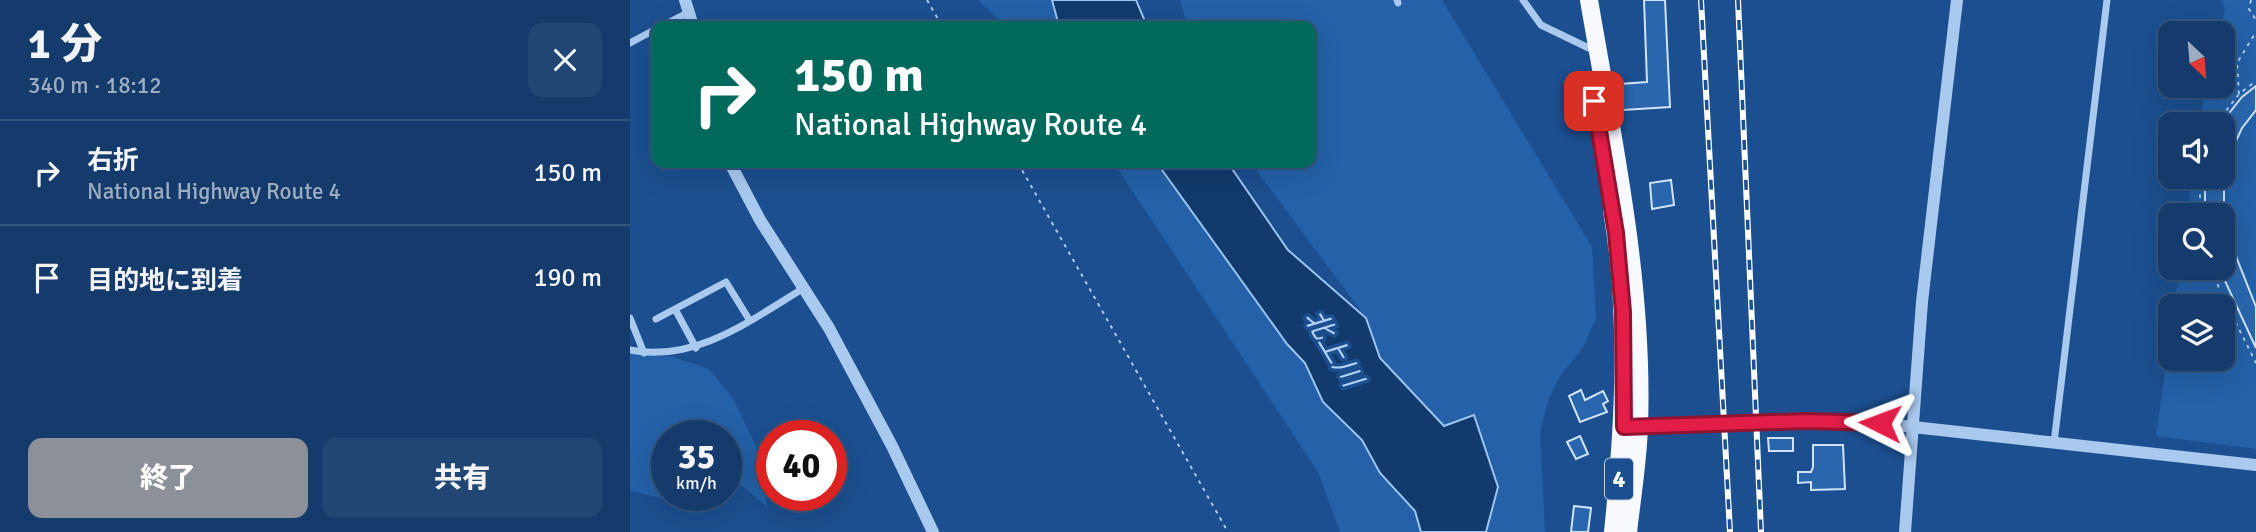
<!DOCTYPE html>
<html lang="ja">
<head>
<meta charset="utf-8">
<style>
	body { margin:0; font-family:Signika,"Noto Sans JP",sans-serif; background:#214673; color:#f1f3f6; height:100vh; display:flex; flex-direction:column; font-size:26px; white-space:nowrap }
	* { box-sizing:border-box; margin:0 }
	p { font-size:23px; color:#9dadc1 }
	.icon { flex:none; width:38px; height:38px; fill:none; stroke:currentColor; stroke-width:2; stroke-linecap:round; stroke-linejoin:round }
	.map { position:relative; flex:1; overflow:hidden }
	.sheet { display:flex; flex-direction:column; background:#143b6b; width:630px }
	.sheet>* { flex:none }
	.hud { position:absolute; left:21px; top:21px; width:665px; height:147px; border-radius:14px; box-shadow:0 7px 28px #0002,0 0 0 2px #33557e; background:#00695c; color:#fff; overflow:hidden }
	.needle { width:46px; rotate:154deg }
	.tools { position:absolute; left:1528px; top:21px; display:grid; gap:14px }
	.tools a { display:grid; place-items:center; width:77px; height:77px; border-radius:14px; background:#143b6b; box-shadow:0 7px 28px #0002,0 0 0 2px #33557e; font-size:35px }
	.speed { position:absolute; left:21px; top:420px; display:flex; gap:14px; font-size:35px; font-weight:700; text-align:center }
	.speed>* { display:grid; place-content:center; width:91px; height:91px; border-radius:50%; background:#143b6b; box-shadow:0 7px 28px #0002,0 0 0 2px #33557e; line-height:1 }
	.speed small { font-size:18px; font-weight:400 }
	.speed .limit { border:10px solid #d22; background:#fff; color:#111 }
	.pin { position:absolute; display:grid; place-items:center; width:60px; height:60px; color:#fff; margin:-30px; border-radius:14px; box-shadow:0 4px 10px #0006 }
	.me { position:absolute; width:77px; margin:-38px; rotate:273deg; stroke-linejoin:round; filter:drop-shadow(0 0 5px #0008) }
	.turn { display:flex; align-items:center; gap:24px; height:147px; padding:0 28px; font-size:32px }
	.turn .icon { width:91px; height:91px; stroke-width:2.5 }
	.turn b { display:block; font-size:49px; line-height:60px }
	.round { display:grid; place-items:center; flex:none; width:74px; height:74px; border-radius:14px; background:#214673 }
	.headline { display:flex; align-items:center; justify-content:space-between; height:119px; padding:0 28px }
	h1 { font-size:42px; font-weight:800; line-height:52px }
	.action { display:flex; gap:14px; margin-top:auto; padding:14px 28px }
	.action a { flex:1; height:80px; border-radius:14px; background:#8c9099; color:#fff; font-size:28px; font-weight:800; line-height:80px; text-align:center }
	.action a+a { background:#214673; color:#f1f3f6 }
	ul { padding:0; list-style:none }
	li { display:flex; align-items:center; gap:21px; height:105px; padding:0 28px; border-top:2px solid #33557e }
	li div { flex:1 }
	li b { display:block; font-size:26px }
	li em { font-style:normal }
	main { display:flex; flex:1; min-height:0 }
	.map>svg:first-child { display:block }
</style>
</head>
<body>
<main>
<section class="sheet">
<div class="headline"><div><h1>1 分</h1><p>340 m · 18:12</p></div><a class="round"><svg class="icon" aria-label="close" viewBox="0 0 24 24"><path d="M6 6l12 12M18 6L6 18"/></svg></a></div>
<ul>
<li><svg class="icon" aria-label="right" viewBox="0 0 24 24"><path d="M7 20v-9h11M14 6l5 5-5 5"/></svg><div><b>右折</b><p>National Highway Route 4</p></div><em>150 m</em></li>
<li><svg class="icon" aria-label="arrive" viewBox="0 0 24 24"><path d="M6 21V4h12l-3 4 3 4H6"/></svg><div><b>目的地に到着</b></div><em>190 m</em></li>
</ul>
<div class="action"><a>終了</a><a>共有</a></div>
</section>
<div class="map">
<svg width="1626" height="532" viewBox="0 0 1626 532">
	<rect width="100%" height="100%" fill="#1b4f8f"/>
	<!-- green -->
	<path fill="#2461a8" d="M 348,0 L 422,0 L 429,26 L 375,26 Z
		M 550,0 L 812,0 L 962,247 L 966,318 L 953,348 L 930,376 L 919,398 L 910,432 L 915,532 L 856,532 L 868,487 L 844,415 L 814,426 L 750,358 L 736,318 L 621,163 L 681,163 L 681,26 L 558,26 Z
		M 1592,0 L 1626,0 L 1626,449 L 1526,436 L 1540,338 L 1540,359 L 1592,359 L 1592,306 L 1544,306 L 1550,268 L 1592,268 L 1592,215 L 1557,215 L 1562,177 L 1592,177 L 1592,124 L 1570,124 L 1575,86 L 1592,86 L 1592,33 L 1588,33 L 1595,11 Z
		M 484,163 L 527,163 L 657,344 L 675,363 L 693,402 L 732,440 L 750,473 L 785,511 L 791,532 L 710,532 L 688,472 Z
		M 0,351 L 43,357 L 79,369 L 102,397 L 129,452 L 137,507 L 96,472 L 96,436 L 37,436 L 37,495 L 50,495 L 44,501 L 0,491 Z"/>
	<!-- water -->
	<path fill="#123a6d" stroke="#9cc4f0" stroke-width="2" d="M 422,0 L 506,0 L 517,26 L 429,26 Z
		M 527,163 L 598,163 L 658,250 L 736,318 L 750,358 L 814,426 L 844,415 L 868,487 L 856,532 L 791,532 L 785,511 L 750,473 L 732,440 L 693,402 L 675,363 L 657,344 Z"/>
	<!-- building -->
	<path fill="#2a66ad" stroke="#cfe3fa" stroke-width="2" d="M 1014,0 L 1035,0 L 1040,107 L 993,110 L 990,84 L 1017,82 Z
		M 1626,86 L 1626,110 L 1612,128 L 1592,171 L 1592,122 L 1612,97 Z
		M 1575,177 L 1594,177 L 1594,215 L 1575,215 Z
		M 1041,180 L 1044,205 L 1022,209 L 1020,183 Z
		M 1592,221 L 1626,307 L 1626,348 L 1589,268 L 1592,268 Z
		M 951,390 L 955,400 L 973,391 L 978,401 L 973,404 L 977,412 L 950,422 L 939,396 Z
		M 950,436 L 958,454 L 946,459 L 937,442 Z
		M 1138,438 L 1163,438 L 1163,451 L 1139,451 Z
		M 1183,445 L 1213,445 L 1215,489 L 1181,490 L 1181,482 L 1168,483 L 1168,472 L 1181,472 L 1183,467 Z
		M 944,506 L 961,508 L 958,532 L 941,532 Z"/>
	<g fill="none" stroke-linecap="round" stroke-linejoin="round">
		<!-- path -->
		<path stroke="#a9c9ee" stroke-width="2" stroke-dasharray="3.5 5" stroke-linecap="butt" d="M 297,0 L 312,26
			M 1621,0 L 1619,9 L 1626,20
			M 1609,94 L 1607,63 L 1626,32
			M 1586,124 L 1609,94 L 1626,81
			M 388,163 L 598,532
			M 1570,215 L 1570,177
			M 1582,268 L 1590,291 L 1626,363"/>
		<!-- minor -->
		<path stroke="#a9c9ee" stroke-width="7" d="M 767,0 L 768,3
			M 893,0 L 911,25 L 967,52
			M 32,26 L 59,12
			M 0,43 L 26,29
			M 45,309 L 66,348
			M 0,318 L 14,353
			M 26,319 L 96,282 L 120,321
			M 0,350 C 65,363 121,320 174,288
			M 1424,443 L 1477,0"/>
		<!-- tertiary -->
		<path stroke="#a9c9ee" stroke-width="12" d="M 55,0 L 63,26
			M 100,163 L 130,220 L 199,328 L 262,446 L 303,532
			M 1001,427 L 1229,421 L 1626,465
			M 1275,532 L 1292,302 L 1327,0"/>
		<!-- trunk -->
		<path stroke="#f8faff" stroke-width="18" d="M 959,0 C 983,141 1014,283 1009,426 C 1008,461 1002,497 998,532
			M 982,210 C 1000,317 994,425 983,532"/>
		<defs>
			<path id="rail" d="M 1071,0 L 1100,532
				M 1108,0 L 1131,532"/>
		</defs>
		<!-- rail casing -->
		<use href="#rail" stroke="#fff" stroke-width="6"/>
		<!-- rail -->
		<use href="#rail" stroke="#1b4f8f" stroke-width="3.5" stroke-dasharray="10" stroke-linecap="butt"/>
	</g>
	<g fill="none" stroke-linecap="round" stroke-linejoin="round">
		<defs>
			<path id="route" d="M 964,101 L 986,233 L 993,312 L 994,427 L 1176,421 L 1250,423"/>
		</defs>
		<!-- route casing -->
		<use href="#route" stroke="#92132f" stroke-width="18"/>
		<!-- route -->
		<use href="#route" stroke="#e11d48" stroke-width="12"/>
	</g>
	<g text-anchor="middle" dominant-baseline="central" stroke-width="7" stroke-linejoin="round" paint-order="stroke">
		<!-- shield labels -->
		<rect fill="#1b4f8f" stroke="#bbcadd" stroke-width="2" x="975" y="458.5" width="28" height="41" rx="5"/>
		<g font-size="24" font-weight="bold" fill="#fff">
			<text x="989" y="479">4</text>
		</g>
		<!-- water labels -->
		<g font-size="28" font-style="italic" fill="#b5d3f5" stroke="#1b4f8f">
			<text transform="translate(703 348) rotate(59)">北上川</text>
		</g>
	</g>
</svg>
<div class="tools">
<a><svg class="needle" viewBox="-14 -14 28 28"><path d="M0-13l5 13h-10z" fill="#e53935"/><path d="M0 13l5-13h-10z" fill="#9dadc1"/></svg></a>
<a><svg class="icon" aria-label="sound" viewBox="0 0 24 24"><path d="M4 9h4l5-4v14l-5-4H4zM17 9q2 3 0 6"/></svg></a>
<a><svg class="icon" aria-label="search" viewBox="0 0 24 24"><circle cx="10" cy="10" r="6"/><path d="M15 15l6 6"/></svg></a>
<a><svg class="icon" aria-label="layers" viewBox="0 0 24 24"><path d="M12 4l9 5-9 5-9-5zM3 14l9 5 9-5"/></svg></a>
</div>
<div class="speed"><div>35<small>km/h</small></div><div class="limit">40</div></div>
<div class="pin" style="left:964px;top:101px;background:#d93025"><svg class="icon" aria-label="arrive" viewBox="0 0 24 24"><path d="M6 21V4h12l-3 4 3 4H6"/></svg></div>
<svg class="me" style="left:1250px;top:423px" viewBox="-20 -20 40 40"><path d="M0-17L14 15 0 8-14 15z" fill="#e11d48" stroke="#fff" stroke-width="4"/></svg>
<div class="hud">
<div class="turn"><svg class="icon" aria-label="right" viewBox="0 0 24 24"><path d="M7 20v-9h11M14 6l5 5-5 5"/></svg><div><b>150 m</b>National Highway Route 4</div></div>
</div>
</div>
</main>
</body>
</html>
